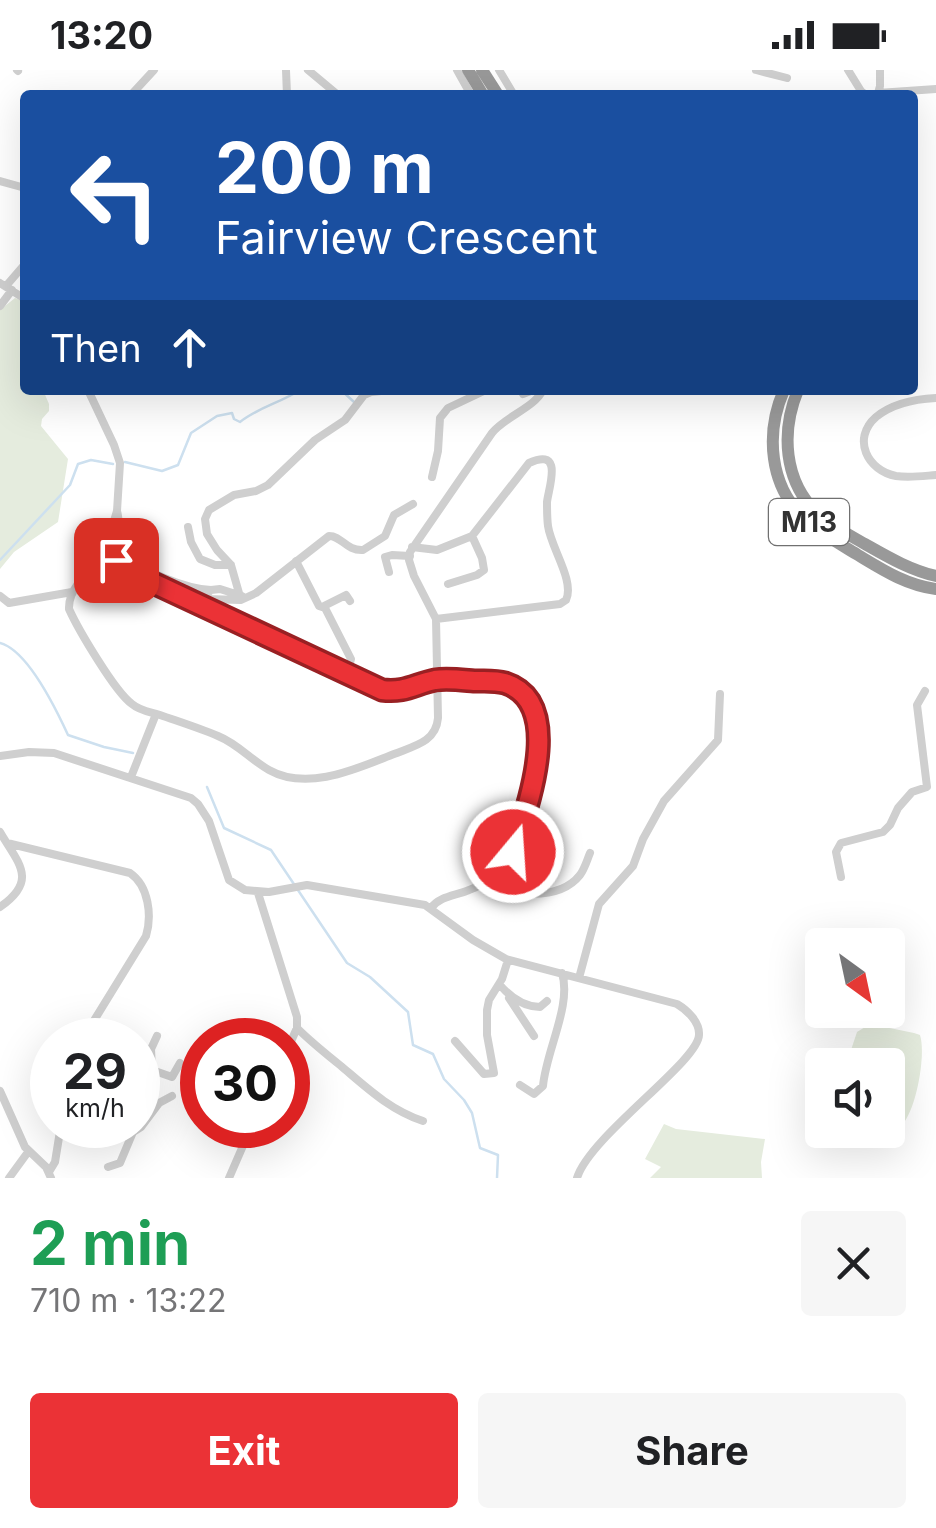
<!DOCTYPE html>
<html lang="en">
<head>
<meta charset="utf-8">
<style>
	body { margin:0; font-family:Inter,sans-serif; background:#f6f6f6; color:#202124; height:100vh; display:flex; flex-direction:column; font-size:38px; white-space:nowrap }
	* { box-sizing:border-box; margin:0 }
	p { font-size:32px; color:#757577 }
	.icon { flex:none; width:55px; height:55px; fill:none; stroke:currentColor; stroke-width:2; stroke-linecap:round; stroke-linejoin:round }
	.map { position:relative; height:1108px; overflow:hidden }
	.side { display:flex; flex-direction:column; background:#fff; flex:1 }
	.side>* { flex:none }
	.banner { position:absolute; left:20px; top:20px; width:898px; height:305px; border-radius:10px; box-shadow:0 10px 40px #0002; background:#1a4fa0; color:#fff; overflow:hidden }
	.needle { width:65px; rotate:147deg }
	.fabs { position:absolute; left:805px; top:858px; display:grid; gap:20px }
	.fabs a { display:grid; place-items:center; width:100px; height:100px; border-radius:10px; background:#fff; box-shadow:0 10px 40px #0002; font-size:50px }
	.speed { position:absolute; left:30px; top:948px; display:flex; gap:20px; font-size:50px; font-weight:700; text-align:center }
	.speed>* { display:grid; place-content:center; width:130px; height:130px; border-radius:50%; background:#fff; box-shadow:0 10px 40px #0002; line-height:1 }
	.speed small { font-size:25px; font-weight:400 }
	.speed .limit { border:15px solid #d22; background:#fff; color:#111 }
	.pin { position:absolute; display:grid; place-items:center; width:85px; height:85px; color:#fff; margin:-42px; border-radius:20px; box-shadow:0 5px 15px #0006 }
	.me { position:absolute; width:110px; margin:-55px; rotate:18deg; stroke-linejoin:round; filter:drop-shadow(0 0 8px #0008) }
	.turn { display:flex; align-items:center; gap:35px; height:210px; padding:0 30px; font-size:45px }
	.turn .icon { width:130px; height:130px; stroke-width:2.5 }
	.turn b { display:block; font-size:70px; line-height:85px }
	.then { display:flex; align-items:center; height:95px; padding:0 30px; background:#0003; gap:20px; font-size:38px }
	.round { display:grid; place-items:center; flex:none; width:105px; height:105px; border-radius:10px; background:#f6f6f6 }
	.head { display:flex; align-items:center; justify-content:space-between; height:170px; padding:0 30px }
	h1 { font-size:60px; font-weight:700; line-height:75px; color:#1e9e55 }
	.primary-button { display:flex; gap:20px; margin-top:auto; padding:20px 30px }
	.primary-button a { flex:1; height:115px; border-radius:10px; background:#eb3236; color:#fff; font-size:40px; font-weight:700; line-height:115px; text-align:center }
	.primary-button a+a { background:#f6f6f6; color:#202124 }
	.status { display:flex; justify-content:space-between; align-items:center; height:70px; padding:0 50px; background:#fff; direction:ltr }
	.status svg { height:28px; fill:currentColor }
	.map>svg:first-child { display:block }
</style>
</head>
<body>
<div class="status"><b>13:20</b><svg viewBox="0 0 49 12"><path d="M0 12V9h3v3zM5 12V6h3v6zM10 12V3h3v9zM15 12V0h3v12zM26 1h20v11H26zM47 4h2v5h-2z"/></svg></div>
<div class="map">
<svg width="936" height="1108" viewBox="0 0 936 1108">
	<rect width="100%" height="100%" fill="#fff"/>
	<!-- green -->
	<path fill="#e5ecde" d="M 15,228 L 25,232 L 25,320 L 43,320 L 49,334 L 49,341 L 42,349 L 41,356 L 68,389 L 58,452 L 14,482 L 0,499 L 0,240 Z
		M 870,954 L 914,963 L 920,965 C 926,984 917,1034 905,1051 C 897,1061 882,1065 870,1068 L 857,1063 L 857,1060 L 888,1060 L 888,995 L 846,995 L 857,962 Z
		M 664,1054 L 676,1059 L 765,1069 L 761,1092 L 762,1108 L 650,1108 L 661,1097 L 645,1089 Z"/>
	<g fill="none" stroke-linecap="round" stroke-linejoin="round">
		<!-- stream -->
		<path stroke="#cde0ef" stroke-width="2.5" d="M 341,320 L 354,332
			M 125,392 L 162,401 L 178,395 L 191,363 L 217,346 L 232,343 L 234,349 L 240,352 C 259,337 280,333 300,320
			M 0,490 L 70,415 L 78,394 L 91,390 L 113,394
			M 0,573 C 27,580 56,639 68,665 L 104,677 L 133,683
			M 207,717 L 224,758 L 271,780 L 347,893 L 370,907 L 408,942 L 413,975 L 433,984 L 444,1009 L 464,1030 L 472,1043 L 480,1078 L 498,1085 L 497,1108"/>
		<!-- minor -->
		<path stroke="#cfcfcf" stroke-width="8" d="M 17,0 L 18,1
			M 286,0 L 287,25
			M 308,0 L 338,25
			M 457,0 L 471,25
			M 499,0 L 514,25
			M 756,0 L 787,8
			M 848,0 L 861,21 L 866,25
			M 878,23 L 936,19
			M 878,23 L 880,16 L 880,0
			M 131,25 L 154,0
			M 0,111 L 25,118
			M 0,213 L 25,229
			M 6,216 L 25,194
			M 0,236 L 12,220
			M 88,320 L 114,375 L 120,393 L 117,441 L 108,471 L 110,481
			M 523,324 L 533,320
			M 936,328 C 915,329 893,333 876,347 C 851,369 868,401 896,406 C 909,408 923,406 936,405
			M 432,407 L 438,381 L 440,348 L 448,338 L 486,320
			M 117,441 C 121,454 116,470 123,481 C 136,501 189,519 211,520
			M 188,457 L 191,472 L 200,489 L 215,495 L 231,495
			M 412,477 L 437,480 L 472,466 L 529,393 C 564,377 549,416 547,432 C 547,440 547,448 548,456 C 551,478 575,511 566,530 L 560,534 L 436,549
			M 110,481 C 95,497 68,515 69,539 C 78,559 115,622 132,634 C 140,641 151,642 160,645 C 180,652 199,658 218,666 C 238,674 251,690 269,700 C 308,722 358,698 394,684 C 414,676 436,672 438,648 L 436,549 L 414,506 L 409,490 L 410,482 L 492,363 C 506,346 534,338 543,320
			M 110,481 L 120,494 L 133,504 L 383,620 C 405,623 415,614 435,610 C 447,608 462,610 474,611 C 484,611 496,610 505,613 C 567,634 526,740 513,782 C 505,799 486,814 469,820 C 455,826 440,826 431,838
			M 296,491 L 319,536 L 322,537 L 346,525 L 350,531
			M 389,502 L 385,487 L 392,485 L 410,486
			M 448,514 L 477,505 L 484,500 L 482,488 L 472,466
			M 208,523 L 211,520 L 220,519 L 242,526
			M 0,526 L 9,533 L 72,522
			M 206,529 L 241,530 L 256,523 L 329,466 C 342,466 346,481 363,480 L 385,466 L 394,445 L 413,434
			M 241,530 L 231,495 L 217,480 L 207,464 L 205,449 L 209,440 L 234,425 L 256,421 L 268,415 L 315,370 L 345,350 L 364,325 L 371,322 L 391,320
			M 324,536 L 351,589 L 347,604
			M 0,686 L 29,682 L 54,683 L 191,728 L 198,734 L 209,751 L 229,810 L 245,820 L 269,822 L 307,815 L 425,835 L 473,870 L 506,889 L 677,934 C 687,940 700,952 699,965 C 698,992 590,1066 577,1108
			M 131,707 L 156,644
			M 0,762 C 18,793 39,810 0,837
			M 7,773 L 130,803 C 149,816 152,846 146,866 L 82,970
			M 841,807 L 836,782 L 841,773 L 883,762 L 890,755 L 898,738 L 912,722 L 927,717 L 917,635 L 925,621
			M 481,815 C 510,824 558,833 580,805 C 585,798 587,790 590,783
			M 258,823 L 297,947 L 297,958 L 288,978
			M 579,908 L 599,834 L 633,796 L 643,769 L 664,731 L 718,670 L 720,624
			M 499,914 C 510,927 523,937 540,937 L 547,931
			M 509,928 L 534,966
			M 90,957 L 122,970
			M 297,958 C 311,972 326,984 341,996 C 367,1018 390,1040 423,1051
			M 157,966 L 151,979 L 152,1000 L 172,1007 L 180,993
			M 455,971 L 484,1004 L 494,1003 L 487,965 L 487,940 L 489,930 L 502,909 L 508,890
			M 520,1015 L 534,1024 L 543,1016 C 546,981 572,935 562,903
			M 0,1021 L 25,1077 L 46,1097 L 51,1108
			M 119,1055 L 134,1061
			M 108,1097 L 120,1093 L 133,1062 L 141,1057 L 159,1033 L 172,1026
			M 49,1102 L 55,1092 L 61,1055
			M 9,1108 L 28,1082
			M 229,1108 L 252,1055"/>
		<!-- highway -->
		<path stroke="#999" stroke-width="12" d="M 468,0 L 483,25
			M 482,0 L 498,25
			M 784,320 C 765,363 769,417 806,450 C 822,464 840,474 858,485 C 883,500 906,515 936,519
			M 798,320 C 781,361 783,411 818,444 C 832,456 849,465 865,474 C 888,487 910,500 936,506"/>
	</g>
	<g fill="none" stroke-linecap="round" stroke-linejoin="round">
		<defs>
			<path id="route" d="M 116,490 L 134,504 L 382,620 C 405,623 415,614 435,610 C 447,608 462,610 474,611 C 484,611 495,610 505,613 C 567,633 526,740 513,782"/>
		</defs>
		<!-- route casing -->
		<use href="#route" stroke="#992023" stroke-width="25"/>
		<!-- route -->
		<use href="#route" stroke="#eb3236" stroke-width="18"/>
	</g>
	<g text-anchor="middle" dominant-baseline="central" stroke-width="10" stroke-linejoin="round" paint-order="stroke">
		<!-- shield labels -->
		<rect fill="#fff" stroke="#707070" stroke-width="2.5" x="769" y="429" width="80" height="46" rx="8"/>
		<g font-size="28" font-weight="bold" fill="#323232">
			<text x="809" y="452">M13</text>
		</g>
	</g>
</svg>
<div class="fabs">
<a><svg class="needle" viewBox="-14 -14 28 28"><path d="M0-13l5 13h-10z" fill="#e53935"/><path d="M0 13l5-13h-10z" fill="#757577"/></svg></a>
<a><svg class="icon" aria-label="sound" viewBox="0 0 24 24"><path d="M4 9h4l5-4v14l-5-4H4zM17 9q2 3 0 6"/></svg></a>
</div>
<div class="speed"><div>29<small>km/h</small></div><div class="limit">30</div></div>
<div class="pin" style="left:116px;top:490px;background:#d93025"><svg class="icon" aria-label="arrive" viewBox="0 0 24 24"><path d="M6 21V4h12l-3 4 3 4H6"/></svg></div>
<svg class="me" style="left:513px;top:782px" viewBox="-20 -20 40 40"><circle r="17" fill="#eb3236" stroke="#fff" stroke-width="3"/><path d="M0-11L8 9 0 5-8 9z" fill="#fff"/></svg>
<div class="banner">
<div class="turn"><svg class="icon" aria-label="left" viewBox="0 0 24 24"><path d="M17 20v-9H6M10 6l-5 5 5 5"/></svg><div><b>200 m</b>Fairview Crescent</div></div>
<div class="then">Then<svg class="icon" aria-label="ahead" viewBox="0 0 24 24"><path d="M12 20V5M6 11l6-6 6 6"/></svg></div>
</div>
</div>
<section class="side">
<div class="head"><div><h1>2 min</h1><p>710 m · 13:22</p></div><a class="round"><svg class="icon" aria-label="close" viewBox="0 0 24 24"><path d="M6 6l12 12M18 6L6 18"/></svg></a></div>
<div class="primary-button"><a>Exit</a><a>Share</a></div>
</section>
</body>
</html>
